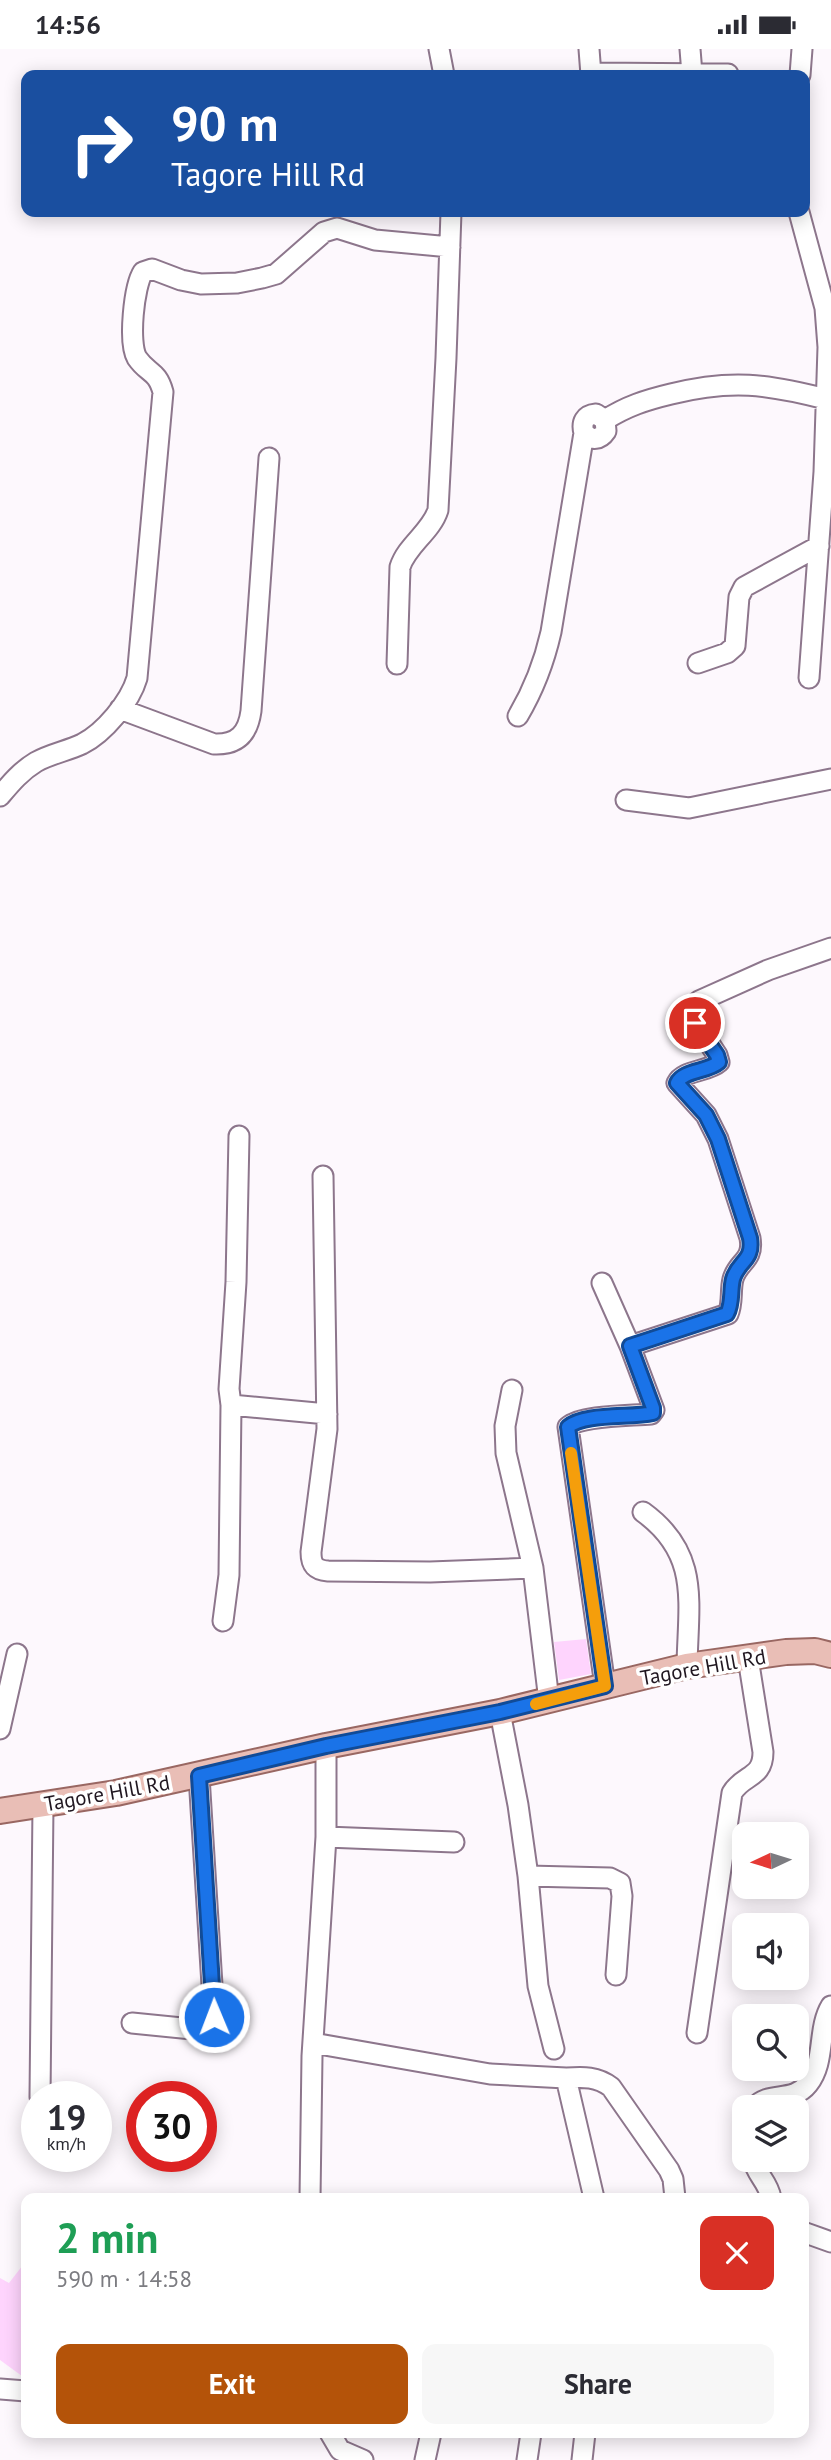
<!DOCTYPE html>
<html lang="en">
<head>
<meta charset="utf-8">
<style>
	body { margin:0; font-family:"PT Sans",sans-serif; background:#f7f7f7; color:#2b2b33; height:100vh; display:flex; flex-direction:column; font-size:26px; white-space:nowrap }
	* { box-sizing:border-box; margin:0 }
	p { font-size:23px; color:#7c7c81 }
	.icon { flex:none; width:38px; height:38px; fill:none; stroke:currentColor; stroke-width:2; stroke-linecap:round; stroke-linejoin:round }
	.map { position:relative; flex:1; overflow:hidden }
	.details { position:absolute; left:21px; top:2144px; width:788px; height:245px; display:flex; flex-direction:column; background:#fff; border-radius:14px; box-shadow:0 4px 18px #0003 }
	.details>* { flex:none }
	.top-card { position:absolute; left:21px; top:21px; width:789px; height:147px; border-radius:14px; box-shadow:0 4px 18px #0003; background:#1a4fa0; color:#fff; overflow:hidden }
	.needle { width:46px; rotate:266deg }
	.buttons { position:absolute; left:732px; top:1773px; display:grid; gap:14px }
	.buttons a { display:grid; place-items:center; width:77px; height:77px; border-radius:14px; background:#fff; box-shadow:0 4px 18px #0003; font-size:35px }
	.speed { position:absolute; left:21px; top:2032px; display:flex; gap:14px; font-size:35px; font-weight:700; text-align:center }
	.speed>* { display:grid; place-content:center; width:91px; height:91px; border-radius:50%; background:#fff; box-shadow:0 4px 18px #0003; line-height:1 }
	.speed small { font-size:18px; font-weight:400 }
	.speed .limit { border:10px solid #d22; background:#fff; color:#111 }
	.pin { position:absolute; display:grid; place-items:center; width:60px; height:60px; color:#fff; margin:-30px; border:4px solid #fff; border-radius:50%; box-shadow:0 2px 7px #0007 }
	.me { position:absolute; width:77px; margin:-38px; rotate:359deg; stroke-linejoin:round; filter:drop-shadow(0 0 5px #0008) }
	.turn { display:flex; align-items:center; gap:24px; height:147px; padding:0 35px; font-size:32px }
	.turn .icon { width:91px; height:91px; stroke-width:2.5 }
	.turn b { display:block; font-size:49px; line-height:60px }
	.round { display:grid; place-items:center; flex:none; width:74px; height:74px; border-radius:14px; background:#f7f7f7 }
	.headline { display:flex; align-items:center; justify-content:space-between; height:119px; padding:0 35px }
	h1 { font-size:42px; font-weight:700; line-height:52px; color:#1e9e55 }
	.cta { display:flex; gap:14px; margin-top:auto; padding:14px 35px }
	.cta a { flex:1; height:80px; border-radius:14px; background:#b45309; color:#fff; font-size:28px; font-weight:700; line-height:80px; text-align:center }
	.cta a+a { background:#f7f7f7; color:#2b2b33 }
	.status { display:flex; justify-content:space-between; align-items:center; height:49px; padding:0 35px; background:#fff; direction:ltr }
	.status svg { height:19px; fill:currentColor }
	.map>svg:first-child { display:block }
</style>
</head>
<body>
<div class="status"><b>14:56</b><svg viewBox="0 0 49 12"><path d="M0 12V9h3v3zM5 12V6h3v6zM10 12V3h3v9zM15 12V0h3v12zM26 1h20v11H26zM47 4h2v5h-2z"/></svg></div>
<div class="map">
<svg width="831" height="2411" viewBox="0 0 831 2411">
	<rect width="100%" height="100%" fill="#fdf8fd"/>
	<!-- building -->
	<path fill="#fed4fd" d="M 586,1590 L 591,1625 L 559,1631 L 554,1593 Z
		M 26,2212 L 26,2330 L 0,2311 L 0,2229 L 9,2234 Z"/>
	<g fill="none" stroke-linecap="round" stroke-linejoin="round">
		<defs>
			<path id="minor" d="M 439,0 L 444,26
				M 589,0 L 591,26
				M 690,0 L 692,25
				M 591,24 L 728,25
				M 800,26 L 802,0
				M 799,163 L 825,259 L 828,298 L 824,423 L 809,629
				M 605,371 C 627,357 646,351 671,345 C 731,330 767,335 826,350
				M 584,384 C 592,392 600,391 606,382 L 605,371
				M 698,614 L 727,604 L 735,597 L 739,548 L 744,538 L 819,497
				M 397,615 L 400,518 C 407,496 431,483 438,461 L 446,309 L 451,163
				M 120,660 L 214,695 C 238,696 248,684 251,662 L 269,409
				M 518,667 C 534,640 544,614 551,583 L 584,384 C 581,373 585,366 596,365 L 605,371
				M 0,747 C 11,734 21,722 36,713 C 50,705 67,702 82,695 C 104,684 130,653 137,629 L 163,343 C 157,321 148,325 137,309 C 128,294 134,237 143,223 L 152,220 L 181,231 L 201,235 L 237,234 L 262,229 L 276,225 L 324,183 L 337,179 L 375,191 L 450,198
				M 626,751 L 689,759 L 831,730
				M 239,1087 L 236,1233 L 229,1340 L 231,1356 L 327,1365
				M 323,1127 L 327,1380 L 311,1503 C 311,1516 315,1521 328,1522 L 430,1523 L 533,1519
				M 602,1234 L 630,1297 L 654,1361 L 651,1365 C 631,1367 582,1366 568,1378 L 605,1637
				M 630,1297 L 728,1265 C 733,1254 730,1242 733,1230 C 738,1212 754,1212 750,1189 L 718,1090 L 706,1066 L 677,1034 C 683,1021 708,1023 719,1013 L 717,1006 L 692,968 L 692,957 L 699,952 L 768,921 L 831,899
				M 512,1341 L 505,1377 L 506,1404 L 533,1519 L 549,1652
				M 643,1463 C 701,1505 688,1554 687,1617
				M 223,1572 L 229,1526 L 231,1356
				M 500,1663 L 518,1756 L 528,1827 L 538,1937 L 554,2000
				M 0,1680 L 17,1605
				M 326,1788 L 454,1793
				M 528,1827 L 610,1829 L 620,1834 L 622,1847 L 616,1926
				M 132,1974 L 192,1980 L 207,1978 L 214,1968 L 199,1727
				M 697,1984 L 732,1744 C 743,1725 763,1730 763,1703 L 748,1609
				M 313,1994 L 490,2025 L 566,2029 L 594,2149
				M 566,2029 C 583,2028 597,2027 611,2038 L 669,2121 L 673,2130 L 675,2149
				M 40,2048 L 43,1756
				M 755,2058 C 768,2042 793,2054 808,2035 C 826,2013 817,1980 831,1957
				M 753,2110 C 756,2126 768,2132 771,2149
				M 310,2149 L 312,2007 L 326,1788 L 326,1697
				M 803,2183 L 831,2193
				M 0,2340 L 26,2342
				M 330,2384 L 340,2401 L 363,2411
				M 425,2411 L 431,2384
				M 527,2411 L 531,2384
				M 582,2411 L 585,2384"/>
			<path id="major" d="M 0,1762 L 116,1744 L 326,1697 L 500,1663 L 687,1617 L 786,1603 L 815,1602 L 831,1606"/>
		</defs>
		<!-- minor casing -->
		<use href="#minor" stroke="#8d768c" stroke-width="23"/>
		<!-- major casing -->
		<use href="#major" stroke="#996762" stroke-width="28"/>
		<!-- minor -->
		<use href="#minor" stroke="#fff" stroke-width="19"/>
		<!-- major -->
		<use href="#major" stroke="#e9beb6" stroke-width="24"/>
	</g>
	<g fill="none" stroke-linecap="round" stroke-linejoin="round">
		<defs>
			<path id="route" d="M 214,1968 L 199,1727 L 326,1697 L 500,1663 L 605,1637 L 568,1378 C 584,1364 631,1369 653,1364 L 653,1359 L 630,1297 L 727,1265 C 733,1254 730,1242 733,1230 C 738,1212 754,1212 750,1189 L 718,1090 L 706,1066 L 677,1034 C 683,1021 708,1023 719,1013 L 717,1006 L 695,974"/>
		</defs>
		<!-- route casing -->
		<use href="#route" stroke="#114b97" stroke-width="18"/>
		<!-- route -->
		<use href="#route" stroke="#1a73e8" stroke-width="12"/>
		<!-- slow -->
		<path stroke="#f59e0b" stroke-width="12" d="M 536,1655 L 605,1637 L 571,1404"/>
	</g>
	<g text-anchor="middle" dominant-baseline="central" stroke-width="7" stroke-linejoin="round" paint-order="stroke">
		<!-- street labels -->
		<g font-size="21" fill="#201720" stroke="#fff">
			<text transform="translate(703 1618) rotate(-10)">Tagore Hill Rd</text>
			<text transform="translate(107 1744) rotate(-10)">Tagore Hill Rd</text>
		</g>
	</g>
</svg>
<div class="buttons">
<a><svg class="needle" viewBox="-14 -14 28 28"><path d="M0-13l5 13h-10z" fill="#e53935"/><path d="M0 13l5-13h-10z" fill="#7c7c81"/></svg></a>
<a><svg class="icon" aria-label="sound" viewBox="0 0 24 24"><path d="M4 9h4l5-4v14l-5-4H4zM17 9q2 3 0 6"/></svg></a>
<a><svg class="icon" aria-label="search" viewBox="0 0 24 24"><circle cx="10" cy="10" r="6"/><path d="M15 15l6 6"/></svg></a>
<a><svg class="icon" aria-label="layers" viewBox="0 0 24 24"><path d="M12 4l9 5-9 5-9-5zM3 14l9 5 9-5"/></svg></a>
</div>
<div class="speed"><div>19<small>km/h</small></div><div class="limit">30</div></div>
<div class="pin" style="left:695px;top:974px;background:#d93025"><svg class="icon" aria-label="arrive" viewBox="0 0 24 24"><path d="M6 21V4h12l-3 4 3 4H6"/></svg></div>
<svg class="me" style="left:214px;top:1968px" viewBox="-20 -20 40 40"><circle r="17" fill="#1a73e8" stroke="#fff" stroke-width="3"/><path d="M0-11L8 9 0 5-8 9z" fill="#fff"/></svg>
<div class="top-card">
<div class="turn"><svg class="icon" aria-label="right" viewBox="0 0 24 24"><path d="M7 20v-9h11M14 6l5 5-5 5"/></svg><div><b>90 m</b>Tagore Hill Rd</div></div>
</div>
<section class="details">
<div class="headline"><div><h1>2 min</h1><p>590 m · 14:58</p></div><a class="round" style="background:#d93025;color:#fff"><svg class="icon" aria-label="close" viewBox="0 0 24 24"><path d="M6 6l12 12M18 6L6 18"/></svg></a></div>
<div class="cta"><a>Exit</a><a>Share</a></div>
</section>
</div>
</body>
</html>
